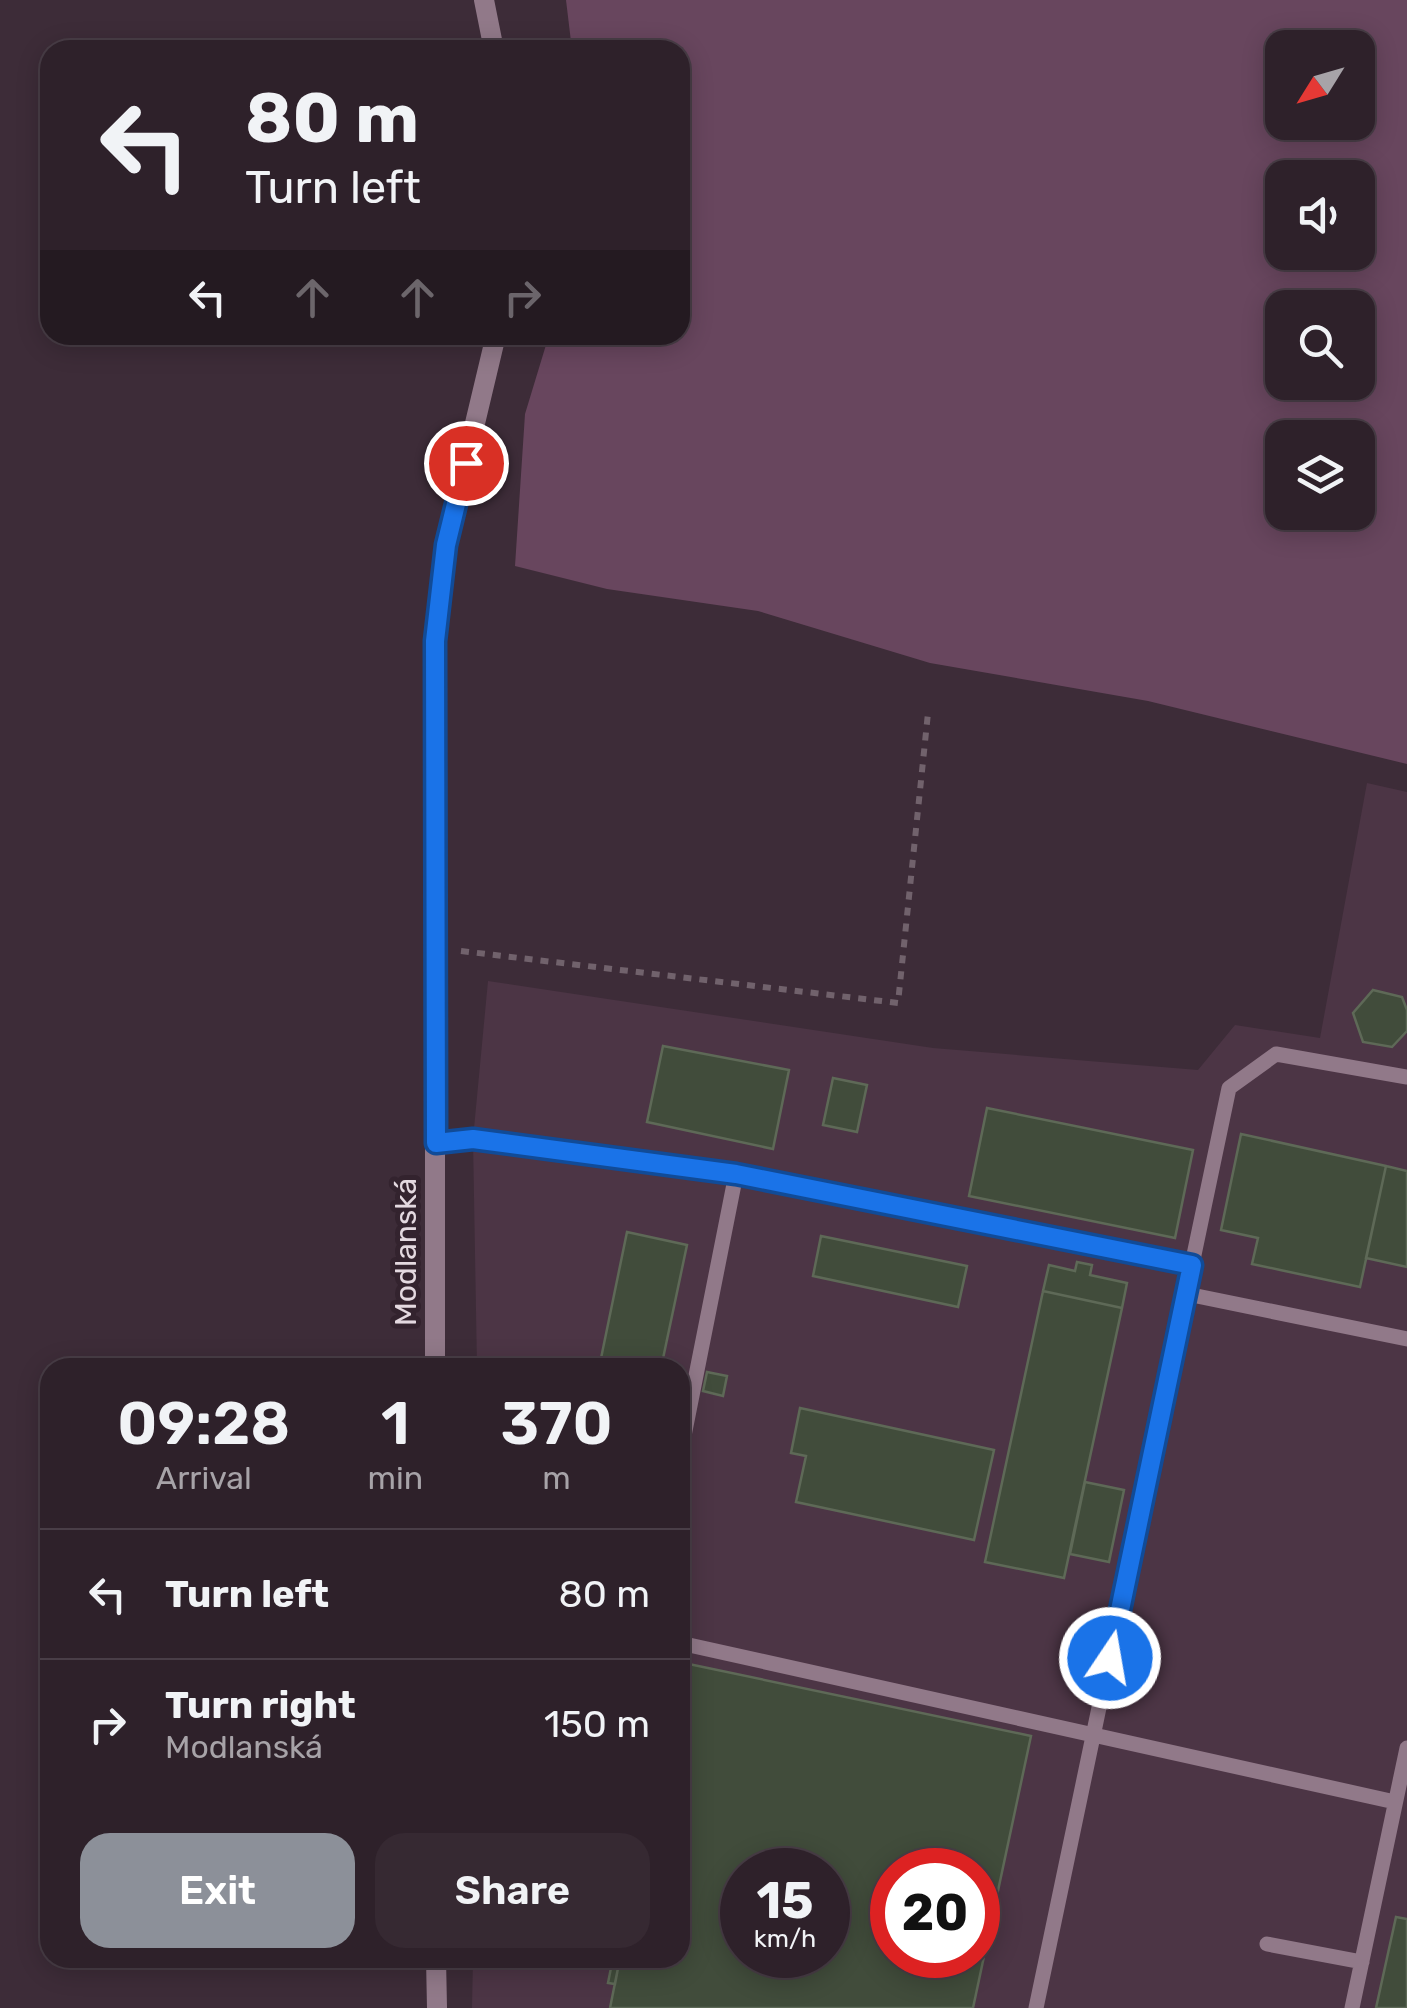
<!DOCTYPE html>
<html lang="en">
<head>
<meta charset="utf-8">
<style>
	body { margin:0; font-family:Rubik,sans-serif; background:#362932; color:#f1f3f6; height:100vh; display:flex; flex-direction:column; font-size:38px; white-space:nowrap }
	* { box-sizing:border-box; margin:0 }
	p { font-size:32px; color:#a7a3a8 }
	.icon { flex:none; width:55px; height:55px; fill:none; stroke:currentColor; stroke-width:2; stroke-linecap:round; stroke-linejoin:round }
	.map { position:relative; flex:1; overflow:hidden }
	.side { position:absolute; left:40px; top:1358px; width:650px; height:610px; display:flex; flex-direction:column; background:#2e212a; border-radius:30px; box-shadow:0 5px 25px #0003,0 0 0 2px #493e47 }
	.side>* { flex:none }
	.guide { position:absolute; left:40px; top:40px; width:650px; height:305px; border-radius:30px; box-shadow:0 5px 25px #0003,0 0 0 2px #493e47; background:#2e212a; color:#f1f3f6; overflow:hidden }
	.needle { width:65px; rotate:233deg }
	.buttons { position:absolute; left:1265px; top:30px; display:grid; gap:20px }
	.buttons a { display:grid; place-items:center; width:110px; height:110px; border-radius:20px; background:#2e212a; box-shadow:0 5px 25px #0003,0 0 0 2px #493e47; font-size:50px }
	.speed { position:absolute; left:720px; top:1848px; display:flex; gap:20px; font-size:50px; font-weight:700; text-align:center }
	.speed>* { display:grid; place-content:center; width:130px; height:130px; border-radius:50%; background:#2e212a; box-shadow:0 5px 25px #0003,0 0 0 2px #493e47; line-height:1 }
	.speed small { font-size:25px; font-weight:400 }
	.speed .limit { border:15px solid #d22; background:#fff; color:#111 }
	.pin { position:absolute; display:grid; place-items:center; width:85px; height:85px; color:#fff; margin:-42px; border:5px solid #fff; border-radius:50%; box-shadow:0 2px 10px #0007 }
	.me { position:absolute; width:110px; margin:-55px; rotate:12deg; stroke-linejoin:round; filter:drop-shadow(0 0 8px #0008) }
	.turn { display:flex; align-items:center; gap:35px; height:210px; padding:0 40px; font-size:45px }
	.turn .icon { width:130px; height:130px; stroke-width:2.5 }
	.turn b { display:block; font-size:70px; line-height:85px }
	.lanes { display:flex; align-items:center; height:95px; padding:0 40px; background:#0003; justify-content:center; gap:50px; direction:ltr }
	.lanes .off { opacity:.35 }
	.eta { display:flex; justify-content:space-evenly; align-items:center; height:170px; text-align:center }
	.eta b { font-size:60px; font-weight:600; line-height:70px }
	.cta { display:flex; gap:20px; margin-top:auto; padding:20px 40px }
	.cta a { flex:1; height:115px; border-radius:30px; background:#8c9099; color:#fff; font-size:40px; font-weight:600; line-height:115px; text-align:center }
	.cta a+a { background:#362932; color:#f1f3f6 }
	ul { padding:0; list-style:none }
	li { display:flex; align-items:center; gap:30px; height:130px; padding:0 40px; border-top:2px solid #493e47 }
	li div { flex:1 }
	li b { display:block; font-size:38px }
	li em { font-style:normal }
	.map>svg:first-child { display:block }
</style>
</head>
<body>
<div class="map">
<svg width="1407" height="2008" viewBox="0 0 1407 2008">
	<rect width="100%" height="100%" fill="#3d2c38"/>
	<!-- built -->
	<path fill="#4c3545" fill-rule="evenodd" d="M 1367,783 L 1407,792 L 1407,2008 L 472,2008 L 473,1958 L 680,1958 L 680,1368 L 477,1367 L 473,1139 L 488,981 L 933,1048 L 1198,1070 L 1235,1025 L 1320,1038 ZM 742,1870 L 828,1870 L 828,1955 L 742,1955 ZM 892,1870 L 978,1870 L 978,1955 L 892,1955 Z"/>
	<!-- grass -->
	<path fill="#68465e" fill-rule="evenodd" d="M 566,0 L 1407,0 L 1407,764 L 1148,701 L 930,663 L 758,611 L 607,589 L 515,566 L 525,414 L 549,335 L 680,335 L 680,50 L 572,50 ZM 1282,48 L 1358,48 L 1358,122 L 1282,122 ZM 1282,178 L 1358,178 L 1358,252 L 1282,252 ZM 1282,308 L 1358,308 L 1358,382 L 1282,382 ZM 1282,438 L 1358,438 L 1358,512 L 1282,512 Z"/>
	<!-- building -->
	<path fill="#414c3b" stroke="#5e6957" stroke-width="2.5" fill-rule="evenodd" d="M 1373,990 L 1402,997 L 1407,1010 L 1407,1031 L 1392,1047 L 1363,1042 L 1353,1013 Z
		M 663,1046 L 789,1070 L 773,1149 L 647,1122 Z
		M 833,1078 L 867,1085 L 857,1132 L 823,1125 Z
		M 987,1108 L 1193,1150 L 1175,1238 L 969,1196 Z
		M 1241,1134 L 1386,1166 L 1360,1287 L 1252,1264 L 1258,1238 L 1221,1230 Z
		M 1386,1166 L 1407,1171 L 1407,1267 L 1366,1258 Z
		M 627,1232 L 687,1245 L 661,1368 L 599,1368 Z
		M 821,1236 L 967,1266 L 958,1307 L 813,1276 Z
		M 1077,1262 L 1092,1265 L 1090,1275 L 1127,1283 L 1122,1308 L 1043,1291 L 1049,1265 L 1075,1271 Z
		M 1043,1291 L 1122,1308 L 1064,1578 L 985,1562 Z
		M 707,1372 L 727,1376 L 723,1396 L 703,1391 Z
		M 800,1408 L 994,1450 L 974,1540 L 796,1502 L 806,1456 L 791,1453 Z
		M 1085,1482 L 1124,1490 L 1109,1562 L 1070,1554 Z
		M 684,1663 L 1031,1736 L 973,2008 L 610,2008 L 620,1958 L 680,1958 L 680,1682 ZM 742,1870 L 828,1870 L 828,1955 L 742,1955 ZM 892,1870 L 978,1870 L 978,1955 L 892,1955 Z
		M 1396,1917 L 1407,1919 L 1407,2008 L 1376,2008 Z
		M 613,1958 L 620,1958 L 615,1984 L 608,1983 Z"/>
	<g fill="none" stroke-linecap="round" stroke-linejoin="round">
		<!-- path -->
		<path stroke="#71626c" stroke-width="6" stroke-dasharray="8 8" stroke-linecap="butt" d="M 461,951 L 898,1003 L 928,713"/>
		<!-- service -->
		<path stroke="#917989" stroke-width="15" d="M 436,1143 L 473,1139 L 736,1174
			M 1187,1294 L 1407,1339
			M 680,1456 L 736,1174 L 1191,1265
			M 680,1643 L 1395,1802
			M 1267,1944 L 1362,1962
			M 1036,2008 L 1229,1088 L 1276,1054 L 1407,1077
			M 1352,2008 L 1407,1748"/>
		<!-- tertiary -->
		<path stroke="#917989" stroke-width="20" d="M 484,0 L 494,50
			M 435,1368 L 435,641 L 446,545 L 496,335
			M 436,1958 L 437,2008"/>
	</g>
	<g fill="none" stroke-linecap="round" stroke-linejoin="round">
		<defs>
			<path id="route" d="M 466,463 L 446,545 L 435,641 L 436,1143 L 473,1139 L 736,1174 L 1192,1265 L 1110,1658"/>
		</defs>
		<!-- route casing -->
		<use href="#route" stroke="#114b97" stroke-width="25"/>
		<!-- route -->
		<use href="#route" stroke="#1a73e8" stroke-width="18"/>
	</g>
	<g text-anchor="middle" dominant-baseline="central" stroke-width="10" stroke-linejoin="round" paint-order="stroke">
		<!-- street labels -->
		<g font-size="30" fill="#e4d9e0" stroke="#33232e">
			<text transform="translate(406 1252) rotate(-90)">Modlanská</text>
		</g>
	</g>
</svg>
<div class="buttons">
<a><svg class="needle" viewBox="-14 -14 28 28"><path d="M0-13l5 13h-10z" fill="#e53935"/><path d="M0 13l5-13h-10z" fill="#a7a3a8"/></svg></a>
<a><svg class="icon" aria-label="sound" viewBox="0 0 24 24"><path d="M4 9h4l5-4v14l-5-4H4zM17 9q2 3 0 6"/></svg></a>
<a><svg class="icon" aria-label="search" viewBox="0 0 24 24"><circle cx="10" cy="10" r="6"/><path d="M15 15l6 6"/></svg></a>
<a><svg class="icon" aria-label="layers" viewBox="0 0 24 24"><path d="M12 4l9 5-9 5-9-5zM3 14l9 5 9-5"/></svg></a>
</div>
<div class="speed"><div>15<small>km/h</small></div><div class="limit">20</div></div>
<div class="pin" style="left:466px;top:463px;background:#d93025"><svg class="icon" aria-label="arrive" viewBox="0 0 24 24"><path d="M6 21V4h12l-3 4 3 4H6"/></svg></div>
<svg class="me" style="left:1110px;top:1658px" viewBox="-20 -20 40 40"><circle r="17" fill="#1a73e8" stroke="#fff" stroke-width="3"/><path d="M0-11L8 9 0 5-8 9z" fill="#fff"/></svg>
<div class="guide">
<div class="turn"><svg class="icon" aria-label="left" viewBox="0 0 24 24"><path d="M17 20v-9H6M10 6l-5 5 5 5"/></svg><div><b>80 m</b>Turn left</div></div>
<div class="lanes"><svg class="icon" aria-label="left" viewBox="0 0 24 24"><path d="M17 20v-9H6M10 6l-5 5 5 5"/></svg><svg class="icon off" aria-label="ahead" viewBox="0 0 24 24"><path d="M12 20V5M6 11l6-6 6 6"/></svg><svg class="icon off" aria-label="ahead" viewBox="0 0 24 24"><path d="M12 20V5M6 11l6-6 6 6"/></svg><svg class="icon off" aria-label="right" viewBox="0 0 24 24"><path d="M7 20v-9h11M14 6l5 5-5 5"/></svg></div>
</div>
<section class="side">
<div class="eta">
<div><b>09:28</b><p>Arrival</p></div>
<div><b>1</b><p>min</p></div>
<div><b>370</b><p>m</p></div>
</div>
<ul>
<li><svg class="icon" aria-label="left" viewBox="0 0 24 24"><path d="M17 20v-9H6M10 6l-5 5 5 5"/></svg><div><b>Turn left</b></div><em>80 m</em></li>
<li><svg class="icon" aria-label="right" viewBox="0 0 24 24"><path d="M7 20v-9h11M14 6l5 5-5 5"/></svg><div><b>Turn right</b><p>Modlanská</p></div><em>150 m</em></li>
</ul>
<div class="cta"><a>Exit</a><a>Share</a></div>
</section>
</div>
</body>
</html>
